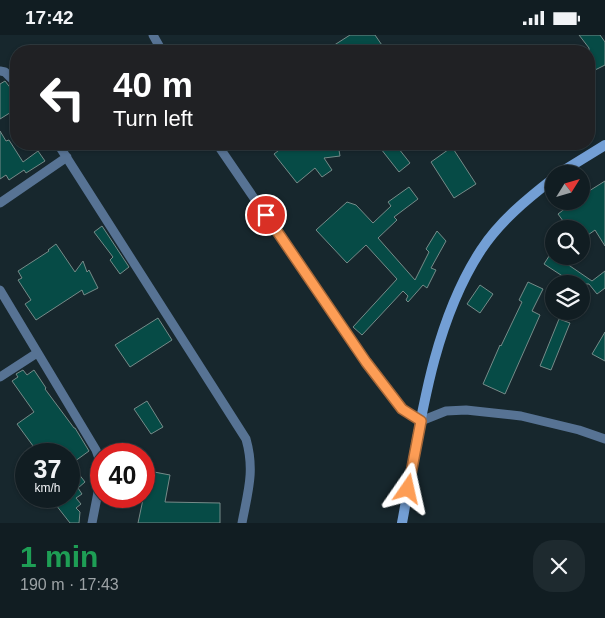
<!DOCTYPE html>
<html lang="en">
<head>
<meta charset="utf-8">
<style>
	body { margin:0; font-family:Arial,sans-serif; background:#1e2a2f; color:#f1f3f6; height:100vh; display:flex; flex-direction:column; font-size:19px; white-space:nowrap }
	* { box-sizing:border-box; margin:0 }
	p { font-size:16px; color:#9ca2a5 }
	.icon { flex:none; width:28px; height:28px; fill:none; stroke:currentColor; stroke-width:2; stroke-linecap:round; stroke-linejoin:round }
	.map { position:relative; height:488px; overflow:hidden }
	.details { display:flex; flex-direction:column; background:#111d22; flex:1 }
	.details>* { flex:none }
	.banner { position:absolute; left:10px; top:10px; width:585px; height:105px; border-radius:20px; box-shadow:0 1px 4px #0004,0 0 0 1px #303b40; background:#202124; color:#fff; overflow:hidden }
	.needle { width:32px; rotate:53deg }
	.fabs { position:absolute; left:545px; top:130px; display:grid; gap:10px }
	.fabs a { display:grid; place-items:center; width:45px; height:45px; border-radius:50%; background:#111d22; box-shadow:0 1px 4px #0004,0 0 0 1px #303b40; font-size:25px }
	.speed { position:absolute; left:15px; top:408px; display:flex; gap:10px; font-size:25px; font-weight:700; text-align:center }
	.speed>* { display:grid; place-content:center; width:65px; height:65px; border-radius:50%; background:#111d22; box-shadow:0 1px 4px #0004,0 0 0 1px #303b40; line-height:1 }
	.speed small { font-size:12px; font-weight:400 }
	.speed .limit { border:8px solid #d22; background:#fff; color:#111 }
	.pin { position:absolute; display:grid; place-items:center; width:42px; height:42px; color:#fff; margin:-21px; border:2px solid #fff; border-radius:50%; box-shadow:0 1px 5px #0007 }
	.me { position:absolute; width:55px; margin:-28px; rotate:11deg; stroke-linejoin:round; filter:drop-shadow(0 0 4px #0008) }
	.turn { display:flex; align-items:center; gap:18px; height:105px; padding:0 20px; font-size:22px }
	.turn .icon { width:65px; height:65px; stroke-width:2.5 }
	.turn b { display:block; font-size:35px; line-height:42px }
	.round { display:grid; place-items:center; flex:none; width:52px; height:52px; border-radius:20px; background:#1e2a2f }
	.overview { display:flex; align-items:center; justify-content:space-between; height:85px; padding:0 20px }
	h1 { font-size:30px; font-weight:600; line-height:38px; color:#1e9e55 }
	.status { display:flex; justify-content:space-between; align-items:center; height:35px; padding:0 25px; background:#111d22; direction:ltr }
	.status svg { height:14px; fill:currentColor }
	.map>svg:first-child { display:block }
</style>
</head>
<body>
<div class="status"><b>17:42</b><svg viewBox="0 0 49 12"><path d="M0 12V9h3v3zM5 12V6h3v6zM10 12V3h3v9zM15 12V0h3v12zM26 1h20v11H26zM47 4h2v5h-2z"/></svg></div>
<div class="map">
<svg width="605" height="488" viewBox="0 0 605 488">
	<rect width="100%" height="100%" fill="#17272d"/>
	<!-- building -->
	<path fill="#064b46" stroke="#768b89" d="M 350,0 L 375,0 L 386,16 L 325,16 Z
		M 579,0 L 600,0 L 605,7 L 605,30 L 589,38 L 589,13 Z
		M 5,46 L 16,60 L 16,74 L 0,84 L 0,49 Z
		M 0,96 L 6,106 L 9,105 L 23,127 L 38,116 L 45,126 L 26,138 L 24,135 L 9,145 L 6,140 L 0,144 Z
		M 287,109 L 338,109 L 340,121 L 324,123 L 332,135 L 322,142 L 315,133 L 297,148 L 274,119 Z
		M 389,109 L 395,109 L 410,128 L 399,137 L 381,114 Z
		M 452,112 L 476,149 L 454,163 L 431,127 Z
		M 605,146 L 605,211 L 595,195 L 581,205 L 581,194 L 569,194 L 558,179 L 575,166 L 581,166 L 581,161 Z
		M 409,152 L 418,164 L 394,182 L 397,185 L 378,203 L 415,245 L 429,217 L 426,214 L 437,196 L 446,206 L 431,233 L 436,235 L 427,253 L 423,250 L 408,267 L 406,265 L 408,261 L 403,256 L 362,300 L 353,292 L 397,244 L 366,210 L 347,228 L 316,195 L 347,167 L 356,170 L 373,188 L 391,171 L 388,167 Z
		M 102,191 L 129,232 L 120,239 L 110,225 L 113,222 L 94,197 Z
		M 56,209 L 75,237 L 83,226 L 87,237 L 89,235 L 98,253 L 84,260 L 82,255 L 36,285 L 25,269 L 31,265 L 18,245 L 22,243 L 18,236 L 49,216 L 48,215 Z
		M 551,218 L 592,246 L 605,236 L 605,253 L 597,259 L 589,249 L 560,249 L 564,242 L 544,229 Z
		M 528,247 L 543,254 L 532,276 L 540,280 L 505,359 L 483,349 L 500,310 L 501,311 L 522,267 L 519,265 Z
		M 480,250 L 493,259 L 480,278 L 467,269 Z
		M 158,283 L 172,305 L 130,332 L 115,310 Z
		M 559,284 L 570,288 L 551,335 L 540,331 Z
		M 605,297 L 605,326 L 592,319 Z
		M 23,335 L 27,340 L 34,335 L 46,353 L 45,354 L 74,393 L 75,393 L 89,416 L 71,429 L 85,447 L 78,453 L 82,459 L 76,463 L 81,469 L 76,473 L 80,477 L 79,488 L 70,488 L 49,461 L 69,461 L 69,419 L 39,419 L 17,389 L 34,377 L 12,346 L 18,342 L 16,339 Z
		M 147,366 L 163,392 L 151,399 L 134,374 Z
		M 149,436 L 170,440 L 165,467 L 220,468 L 220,488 L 138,488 Z"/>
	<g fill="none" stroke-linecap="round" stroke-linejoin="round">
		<!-- street -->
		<path stroke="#577394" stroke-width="9" d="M 153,0 L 162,16
			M 0,36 L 5,37 L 16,48
			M 58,109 L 246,404 C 255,436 248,456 242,488
			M 217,109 L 366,327 L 401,374 L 421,386 L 446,376 L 466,375 L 521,381 L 579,395 L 605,404
			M 0,168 L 67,122
			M 0,255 L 96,415 L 101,429
			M 0,342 L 37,318
			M 92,488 L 100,447 L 101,429"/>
		<!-- secondary -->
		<path stroke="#739fd5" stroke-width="10" d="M 558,139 L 605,110
			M 402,488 C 419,398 430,293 481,215 C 500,186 527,164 554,143"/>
	</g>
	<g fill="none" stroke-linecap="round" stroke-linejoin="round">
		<defs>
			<path id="route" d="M 266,180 L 366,327 L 402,374 L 421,386 L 408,454"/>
		</defs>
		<!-- route casing -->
		<use href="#route" stroke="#a46637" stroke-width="12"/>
		<!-- route -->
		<use href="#route" stroke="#fd9d55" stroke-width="9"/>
	</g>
</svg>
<div class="fabs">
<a><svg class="needle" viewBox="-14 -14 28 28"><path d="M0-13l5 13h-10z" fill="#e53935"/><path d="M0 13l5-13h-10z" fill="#9ca2a5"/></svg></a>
<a><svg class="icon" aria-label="search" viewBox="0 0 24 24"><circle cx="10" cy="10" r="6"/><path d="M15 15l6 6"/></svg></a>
<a><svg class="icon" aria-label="layers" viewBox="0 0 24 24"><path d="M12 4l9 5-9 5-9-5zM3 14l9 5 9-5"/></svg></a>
</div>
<div class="speed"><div>37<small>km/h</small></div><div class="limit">40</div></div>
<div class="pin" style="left:266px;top:180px;background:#d93025"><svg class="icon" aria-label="arrive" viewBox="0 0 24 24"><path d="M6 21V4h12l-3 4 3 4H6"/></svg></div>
<svg class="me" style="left:408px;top:454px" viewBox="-20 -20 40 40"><path d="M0-17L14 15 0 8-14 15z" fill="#fd9d55" stroke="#fff" stroke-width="4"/></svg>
<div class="banner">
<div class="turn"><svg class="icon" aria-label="left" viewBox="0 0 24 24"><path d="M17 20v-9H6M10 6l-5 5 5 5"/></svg><div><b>40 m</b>Turn left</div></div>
</div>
</div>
<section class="details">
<div class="overview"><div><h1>1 min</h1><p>190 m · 17:43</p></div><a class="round"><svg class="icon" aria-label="close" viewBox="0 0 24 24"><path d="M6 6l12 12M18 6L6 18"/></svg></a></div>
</section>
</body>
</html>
